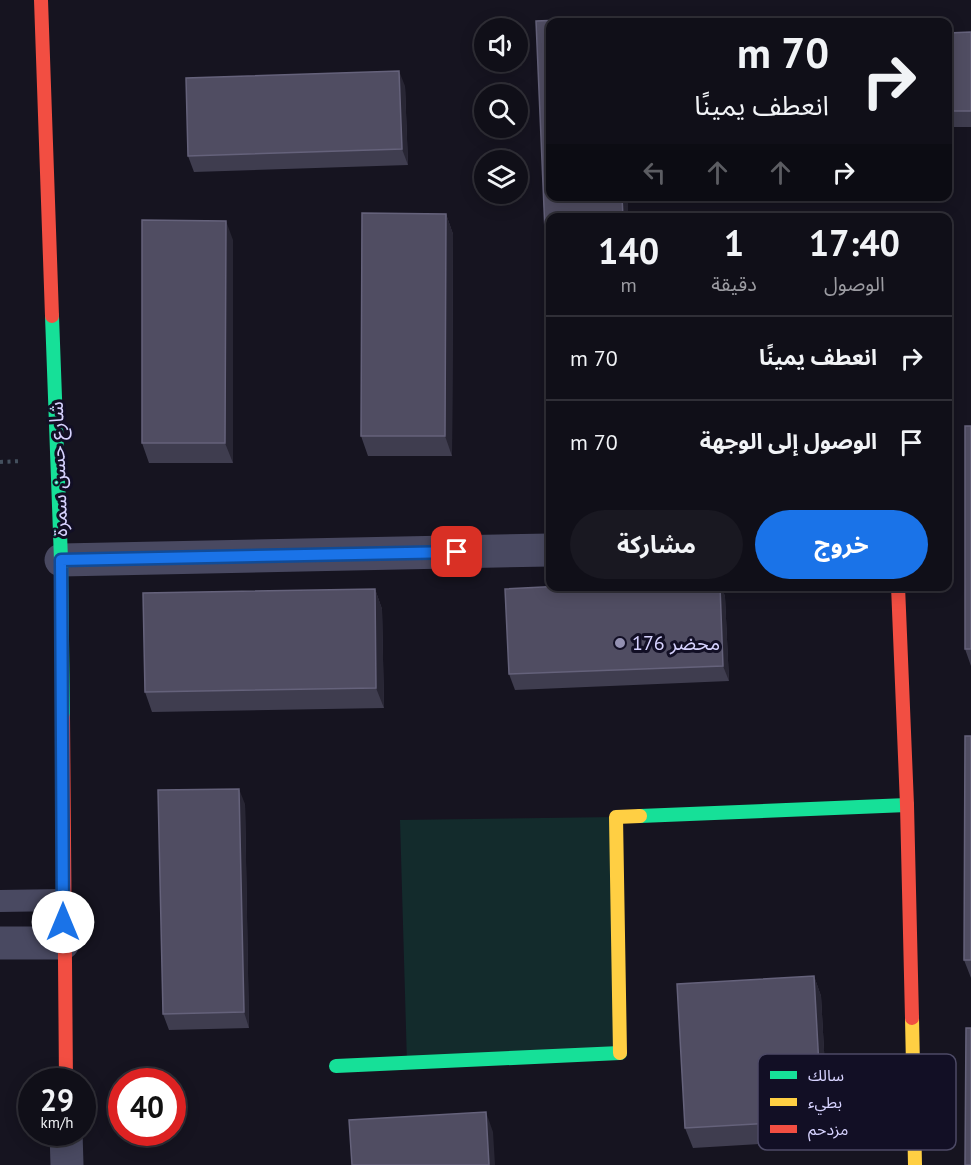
<!DOCTYPE html>
<html lang="ar">
<head>
<meta charset="utf-8">
<style>
	body { margin:0; font-family:"PT Sans","Noto Sans Arabic",sans-serif; background:#191821; color:#f1f3f6; direction:rtl; height:100vh; display:flex; flex-direction:column; font-size:22px; white-space:nowrap }
	* { box-sizing:border-box; margin:0 }
	p { font-size:20px; color:#9c9ca2 }
	.icon { flex:none; width:33px; height:33px; fill:none; stroke:currentColor; stroke-width:2; stroke-linecap:round; stroke-linejoin:round }
	.map { position:relative; flex:1; overflow:hidden; direction:ltr }
	.details { position:absolute; left:546px; top:213px; width:406px; height:378px; display:flex; flex-direction:column; background:#100f18; border-radius:12px; box-shadow:0 3px 15px #0003,0 0 0 2px #302f37; direction:rtl }
	.details>* { flex:none }
	.guide { position:absolute; left:546px; top:18px; width:406px; height:183px; border-radius:12px; box-shadow:0 3px 15px #0003,0 0 0 2px #302f37; direction:rtl; background:#100f18; color:#f1f3f6; overflow:hidden }
	.tools { position:absolute; left:474px; top:18px; display:grid; gap:12px }
	.tools a { display:grid; place-items:center; width:54px; height:54px; border-radius:50%; background:#100f18; box-shadow:0 3px 15px #0003,0 0 0 2px #302f37; font-size:30px }
	.speed { position:absolute; left:18px; top:1068px; display:flex; gap:12px; font-size:30px; font-weight:700; text-align:center }
	.speed>* { display:grid; place-content:center; width:78px; height:78px; border-radius:50%; background:#100f18; box-shadow:0 3px 15px #0003,0 0 0 2px #302f37; line-height:1 }
	.speed small { font-size:15px; font-weight:400 }
	.speed .limit { border:9px solid #d22; background:#fff; color:#111 }
	.pin { position:absolute; display:grid; place-items:center; width:51px; height:51px; color:#fff; margin:-26px; border-radius:12px; box-shadow:0 3px 9px #0006 }
	.me { position:absolute; width:66px; margin:-33px; rotate:0deg; stroke-linejoin:round; filter:drop-shadow(0 0 4px #0008) }
	.turn { display:flex; align-items:center; gap:21px; height:126px; padding:0 24px; font-size:27px }
	.turn .icon { width:78px; height:78px; stroke-width:2.5 }
	.turn b { display:block; font-size:42px; line-height:51px }
	.lanes { display:flex; align-items:center; height:57px; padding:0 24px; background:#0003; justify-content:center; gap:30px; direction:ltr }
	.lanes .off { opacity:.35 }
	.eta { display:flex; justify-content:space-evenly; align-items:center; height:102px; text-align:center }
	.eta b { font-size:36px; font-weight:700; line-height:42px }
	.button { display:flex; gap:12px; margin-top:auto; padding:12px 24px }
	.button a { flex:1; height:69px; border-radius:36px; background:#1a73e8; color:#fff; font-size:24px; font-weight:700; line-height:69px; text-align:center }
	.button a+a { background:#191821; color:#f1f3f6 }
	ul { padding:0; list-style:none }
	li { display:flex; align-items:center; gap:18px; height:84px; padding:0 24px; border-top:2px solid #302f37 }
	li div { flex:1 }
	li b { display:block; font-size:22px }
	li em { font-style:normal }
	.map>svg:first-child { display:block }
</style>
</head>
<body>
<div class="map">
<svg width="971" height="1165" viewBox="0 0 971 1165">
	<rect width="100%" height="100%" fill="#161420"/>
	<!-- green -->
	<path fill="#132b2c" d="M 616,817 L 620,1054 L 407,1063 L 400,820 Z"/>
	<g fill="none" stroke-linecap="round" stroke-linejoin="round">
		<!-- path -->
		<path stroke="#44505e" stroke-width="4" stroke-dasharray="3 4.5" stroke-linecap="butt" d="M 0,462 L 22,461"/>
		<!-- lane -->
		<path stroke="#494961" stroke-width="22" d="M 0,901 L 63,900"/>
		<!-- street -->
		<path stroke="#494961" stroke-width="33" d="M 61,560 L 550,550
			M 0,943 L 63,943
			M 66,1132 L 67,1165"/>
		<!-- fast -->
		<path stroke="#16e098" stroke-width="14" d="M 52,316 L 61,560 L 63,717
			M 640,816 L 907,805
			M 336,1066 L 620,1053"/>
		<!-- slow -->
		<path stroke="#ffcf43" stroke-width="14" d="M 912,1018 L 915,1165
			M 620,1053 L 616,817 L 640,816"/>
		<!-- jam -->
		<path stroke="#f24e42" stroke-width="14" d="M 41,0 L 52,316
			M 898,586 L 907,805 L 912,1018
			M 63,717 L 66,1082"/>
	</g>
	<!-- wall -->
	<path fill="#3f3d4f" d="M 971,32 L 971,127 L 948,127 L 948,33 Z
		M 405,86 L 408,165 L 194,172 L 188,156 Z
		M 550,196 L 628,196 L 628,218 L 550,218 L 550,247 L 545,231 Z
		M 446,214 L 453,234 L 452,456 L 368,456 L 361,436 Z
		M 233,240 L 233,463 L 149,463 L 142,443 Z
		M 971,426 L 971,666 L 965,649 Z
		M 563,586 L 722,586 L 725,597 L 729,681 L 515,690 L 509,674 Z
		M 375,589 L 382,609 L 384,708 L 152,712 L 145,692 Z
		M 971,736 L 971,978 L 964,960 Z
		M 245,804 L 249,1028 L 169,1030 L 163,1014 Z
		M 814,976 L 821,996 L 829,1140 L 693,1148 L 685,1128 Z"/>
	<!-- shaded-wall -->
	<path fill="#282634" d="M 399,71 L 405,86 L 408,165 L 402,149 Z
		M 622,196 L 628,196 L 628,218 L 623,218 Z
		M 446,214 L 453,234 L 452,456 L 445,436 Z
		M 226,221 L 233,240 L 233,463 L 225,443 Z
		M 720,586 L 722,586 L 725,597 L 729,681 L 723,666 Z
		M 375,589 L 382,609 L 384,708 L 376,688 Z
		M 239,789 L 245,804 L 249,1028 L 244,1012 Z
		M 814,976 L 821,996 L 829,1140 L 822,1120 Z
		M 486,1112 L 493,1132 L 495,1165 L 489,1165 Z"/>
	<!-- building -->
	<path fill="#504d62" stroke="#65627b" stroke-width="1.5" d="M 615,18 L 615,22 L 550,22 L 550,196 L 622,196 L 623,218 L 550,218 L 550,231 L 545,231 L 536,21 Z
		M 971,32 L 971,111 L 948,111 L 948,33 Z
		M 399,71 L 402,149 L 188,156 L 186,78 Z
		M 362,213 L 446,214 L 445,436 L 361,436 Z
		M 142,220 L 226,221 L 225,443 L 142,443 Z
		M 965,426 L 971,426 L 971,649 L 965,649 Z
		M 563,586 L 720,586 L 723,666 L 509,674 L 505,589 Z
		M 375,589 L 376,688 L 145,692 L 143,593 Z
		M 965,736 L 971,736 L 971,960 L 964,960 Z
		M 239,789 L 244,1012 L 163,1014 L 158,790 Z
		M 814,976 L 822,1120 L 685,1128 L 677,984 Z
		M 966,1028 L 971,1028 L 971,1165 L 965,1165 Z
		M 486,1112 L 489,1165 L 352,1165 L 349,1120 Z"/>
	<g fill="none" stroke-linecap="round" stroke-linejoin="round">
		<defs>
			<path id="route" d="M 63,922 L 61,560 L 457,552"/>
		</defs>
		<!-- route casing -->
		<use href="#route" stroke="#114b97" stroke-width="15"/>
		<!-- route -->
		<use href="#route" stroke="#1a73e8" stroke-width="10"/>
	</g>
	<!-- markers -->
	<circle fill="#9390b1" stroke="#120f25" stroke-width="2" cx="620" cy="643" r="6"/>
	<g text-anchor="middle" dominant-baseline="central" stroke-width="6" stroke-linejoin="round" paint-order="stroke">
		<!-- street labels -->
		<g font-size="20" fill="#d7d3ff" stroke="#120f25">
			<text transform="translate(58 469) rotate(-92)">شارع حسن سمرة</text>
		</g>
		<!-- poi labels -->
		<g font-size="20" fill="#d7d3ff" stroke="#120f25" text-anchor="start">
			<text x="632" y="643">محضر 176</text>
		</g>
	</g>
	<!-- legend -->
	<rect x="758" y="1054" width="198" height="96" rx="9" fill="#120f25" stroke="#4d4a66" stroke-width="1.5"/>
	<rect x="770" y="1071" width="27" height="8" fill="#16e098"/>
	<rect x="770" y="1098" width="27" height="8" fill="#ffcf43"/>
	<rect x="770" y="1125" width="27" height="8" fill="#f24e42"/>
	<g font-size="16" fill="#d7d3ff">
		<text x="808" y="1081">سالك</text>
		<text x="808" y="1108">بطيء</text>
		<text x="808" y="1135">مزدحم</text>
	</g>
</svg>
<div class="tools">
<a><svg class="icon" aria-label="sound" viewBox="0 0 24 24"><path d="M4 9h4l5-4v14l-5-4H4zM17 9q2 3 0 6"/></svg></a>
<a><svg class="icon" aria-label="search" viewBox="0 0 24 24"><circle cx="10" cy="10" r="6"/><path d="M15 15l6 6"/></svg></a>
<a><svg class="icon" aria-label="layers" viewBox="0 0 24 24"><path d="M12 4l9 5-9 5-9-5zM3 14l9 5 9-5"/></svg></a>
</div>
<div class="speed"><div>29<small>km/h</small></div><div class="limit">40</div></div>
<div class="pin" style="left:457px;top:552px;background:#d93025"><svg class="icon" aria-label="arrive" viewBox="0 0 24 24"><path d="M6 21V4h12l-3 4 3 4H6"/></svg></div>
<svg class="me" style="left:63px;top:922px" viewBox="-20 -20 40 40"><circle r="19" fill="#fff"/><path d="M0-13L10 11 0 6-10 11z" fill="#1a73e8"/></svg>
<div class="guide">
<div class="turn"><svg class="icon" aria-label="right" viewBox="0 0 24 24"><path d="M7 20v-9h11M14 6l5 5-5 5"/></svg><div><b>70 m</b>انعطف يمينًا</div></div>
<div class="lanes"><svg class="icon off" aria-label="left" viewBox="0 0 24 24"><path d="M17 20v-9H6M10 6l-5 5 5 5"/></svg><svg class="icon off" aria-label="ahead" viewBox="0 0 24 24"><path d="M12 20V5M6 11l6-6 6 6"/></svg><svg class="icon off" aria-label="ahead" viewBox="0 0 24 24"><path d="M12 20V5M6 11l6-6 6 6"/></svg><svg class="icon" aria-label="right" viewBox="0 0 24 24"><path d="M7 20v-9h11M14 6l5 5-5 5"/></svg></div>
</div>
<section class="details">
<div class="eta">
<div><b>17:40</b><p>الوصول</p></div>
<div><b>1</b><p>دقيقة</p></div>
<div><b>140</b><p>m</p></div>
</div>
<ul>
<li><svg class="icon" aria-label="right" viewBox="0 0 24 24"><path d="M7 20v-9h11M14 6l5 5-5 5"/></svg><div><b>انعطف يمينًا</b></div><em>70 m</em></li>
<li><svg class="icon" aria-label="arrive" viewBox="0 0 24 24"><path d="M6 21V4h12l-3 4 3 4H6"/></svg><div><b>الوصول إلى الوجهة</b></div><em>70 m</em></li>
</ul>
<div class="button"><a>خروج</a><a>مشاركة</a></div>
</section>
</div>
</body>
</html>
